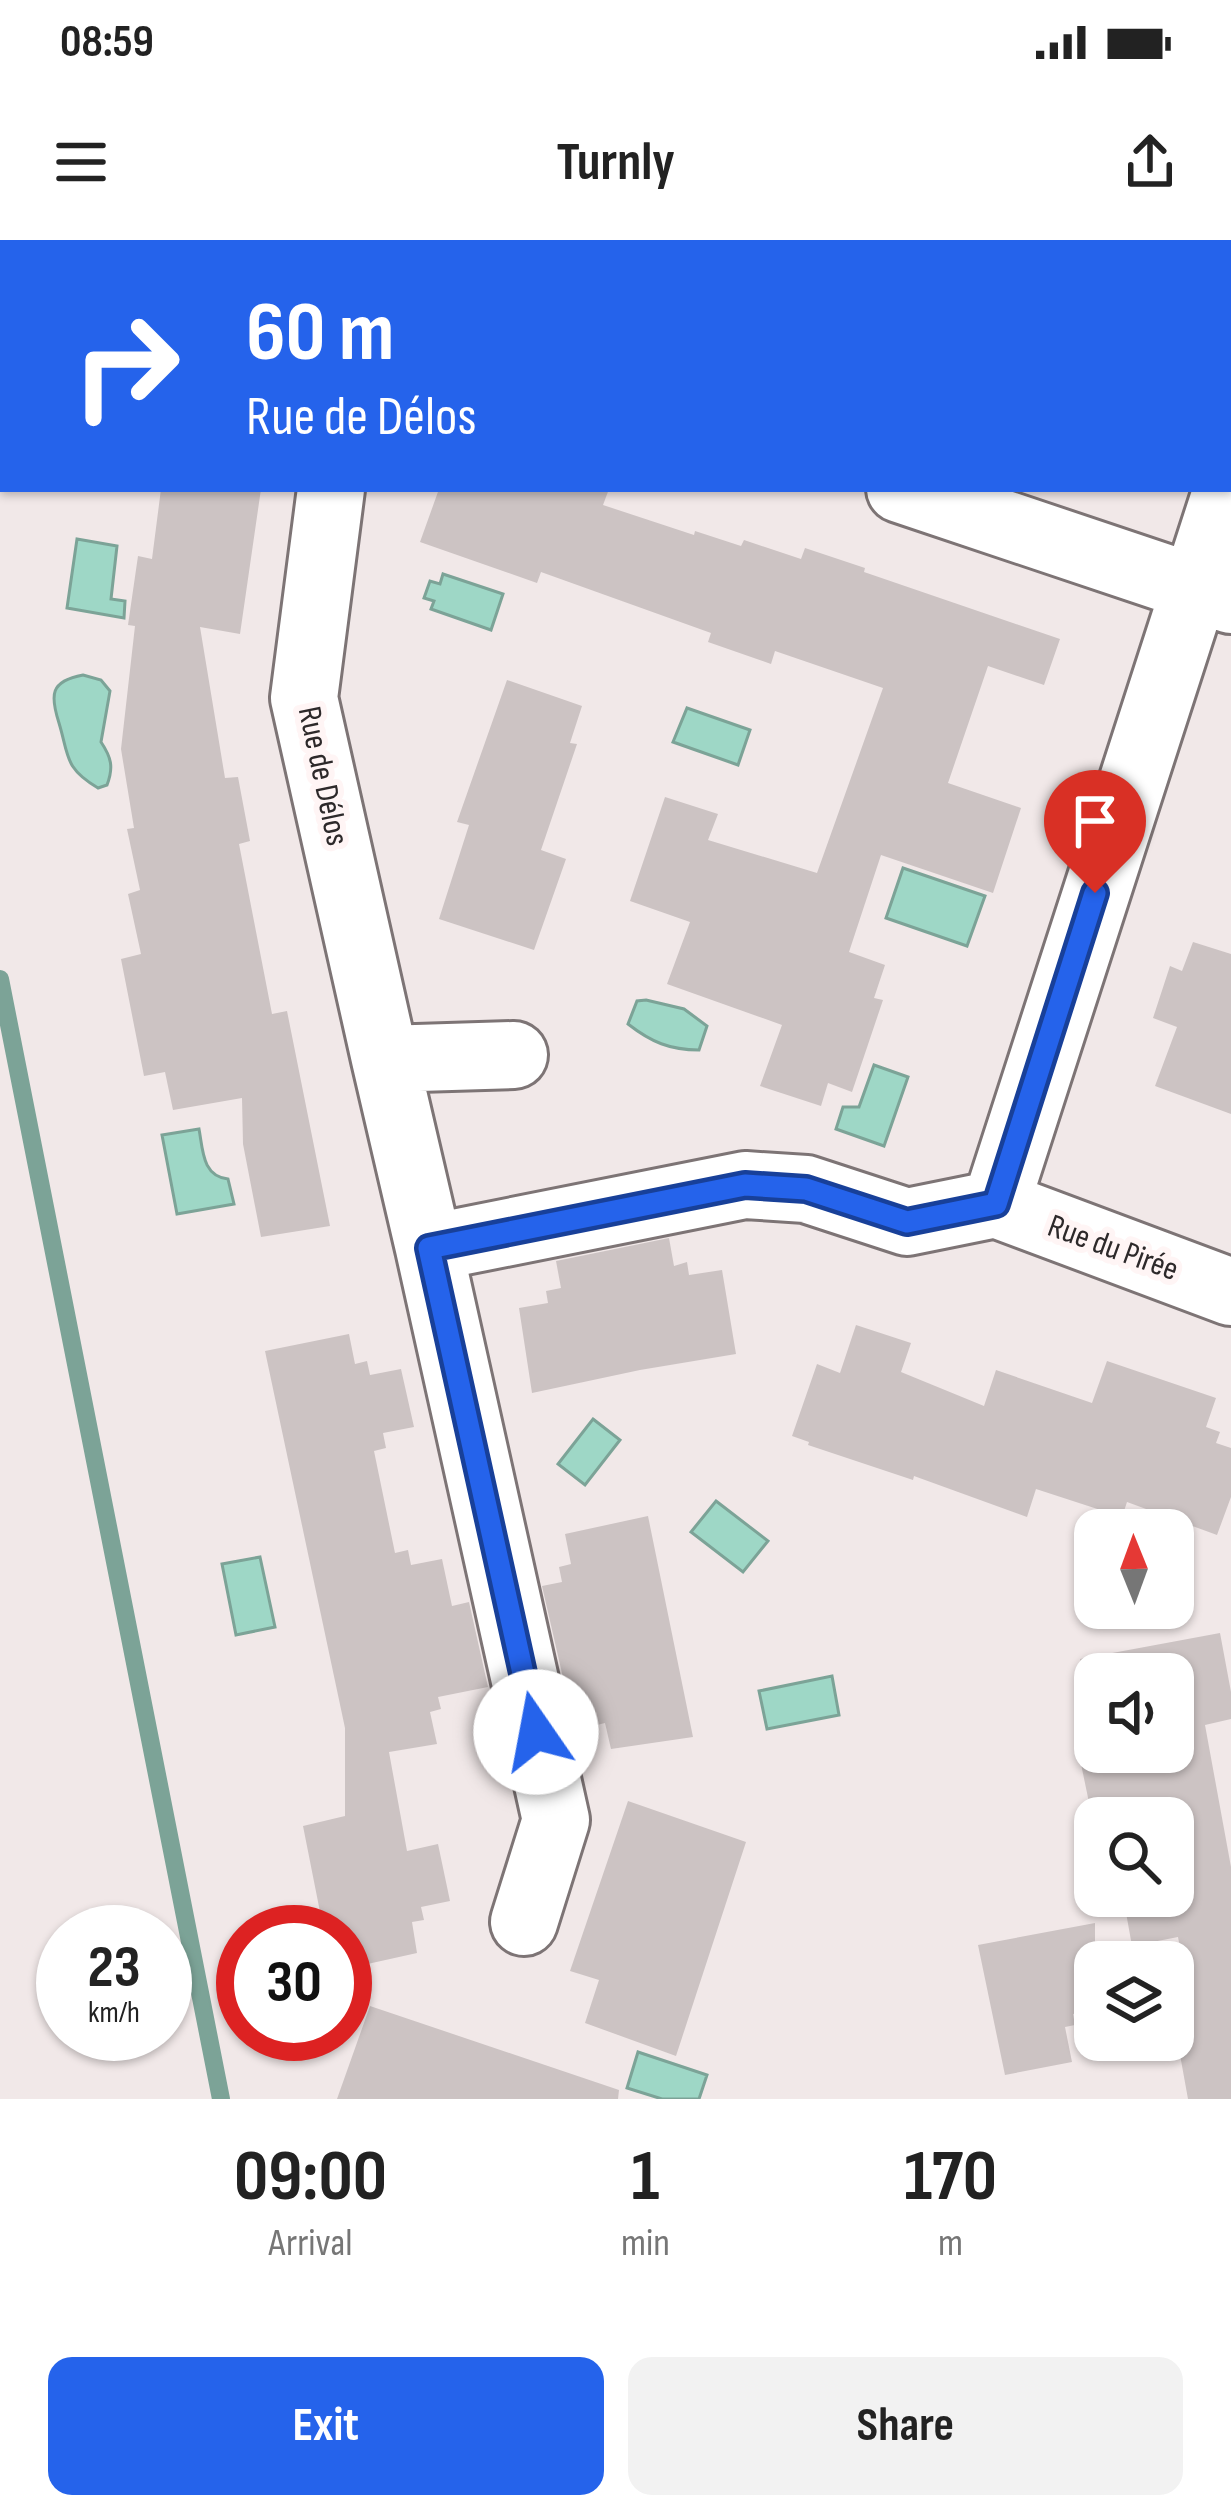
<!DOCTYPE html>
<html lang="en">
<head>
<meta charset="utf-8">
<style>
	body { margin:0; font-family:"Sofia Sans Condensed",sans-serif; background:#f2f2f2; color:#222; height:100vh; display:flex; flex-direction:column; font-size:45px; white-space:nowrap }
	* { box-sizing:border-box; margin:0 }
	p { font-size:39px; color:#767676 }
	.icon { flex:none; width:66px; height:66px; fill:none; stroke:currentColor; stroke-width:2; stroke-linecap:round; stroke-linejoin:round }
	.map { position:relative; height:1859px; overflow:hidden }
	.drawer { display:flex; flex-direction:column; background:#fff; flex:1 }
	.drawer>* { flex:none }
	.hud { position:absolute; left:0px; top:0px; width:1233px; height:252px; box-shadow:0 3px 9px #0004; background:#2563eb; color:#fff; overflow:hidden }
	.needle { width:78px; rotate:359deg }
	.fabs { position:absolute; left:1074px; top:1269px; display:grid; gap:24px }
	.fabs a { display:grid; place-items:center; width:120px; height:120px; border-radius:24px; background:#fff; box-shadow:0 3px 9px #0004; font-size:60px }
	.speed { position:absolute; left:36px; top:1665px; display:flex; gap:24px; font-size:60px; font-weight:700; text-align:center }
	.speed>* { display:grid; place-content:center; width:156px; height:156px; border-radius:50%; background:#fff; box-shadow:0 3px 9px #0004; line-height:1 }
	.speed small { font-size:30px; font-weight:400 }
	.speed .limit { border:18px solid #d22; background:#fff; color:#111 }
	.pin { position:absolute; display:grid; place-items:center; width:102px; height:102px; color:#fff; margin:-123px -51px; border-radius:50% 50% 50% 0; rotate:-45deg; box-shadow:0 0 12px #0007 }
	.pin .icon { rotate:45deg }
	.me { position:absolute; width:132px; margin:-66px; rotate:348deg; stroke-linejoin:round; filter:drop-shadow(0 0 9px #0008) }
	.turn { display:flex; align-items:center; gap:42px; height:252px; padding:0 48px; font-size:54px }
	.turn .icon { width:156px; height:156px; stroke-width:2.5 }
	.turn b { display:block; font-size:84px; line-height:102px }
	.eta { display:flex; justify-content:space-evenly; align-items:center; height:204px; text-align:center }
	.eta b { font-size:72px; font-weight:700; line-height:84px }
	.primary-button { display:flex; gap:24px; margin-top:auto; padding:24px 48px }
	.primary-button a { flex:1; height:138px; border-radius:24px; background:#2563eb; color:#fff; font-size:48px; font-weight:700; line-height:138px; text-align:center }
	.primary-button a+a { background:#f2f2f2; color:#222 }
	.status { display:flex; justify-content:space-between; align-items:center; height:84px; padding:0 60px; background:#fff; direction:ltr }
	.status svg { height:33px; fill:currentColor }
	header { display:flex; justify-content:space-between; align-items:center; height:156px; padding:0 48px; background:#fff; font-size:54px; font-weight:700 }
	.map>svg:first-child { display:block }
</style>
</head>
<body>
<div class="status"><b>08:59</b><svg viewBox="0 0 49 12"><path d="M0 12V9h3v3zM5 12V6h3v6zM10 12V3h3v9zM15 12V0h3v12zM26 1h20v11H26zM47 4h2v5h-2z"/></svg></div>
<header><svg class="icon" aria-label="menu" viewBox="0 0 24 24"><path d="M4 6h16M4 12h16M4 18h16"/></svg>Turnly<svg class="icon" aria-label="share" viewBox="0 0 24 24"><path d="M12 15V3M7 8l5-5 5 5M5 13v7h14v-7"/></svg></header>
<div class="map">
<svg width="1231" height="1859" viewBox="0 0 1231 1859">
	<rect width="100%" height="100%" fill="#f1e8e8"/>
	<!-- water -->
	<path fill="#9ed7c6" stroke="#7ca397" stroke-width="3" d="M 77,299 L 117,306 L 111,359 L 125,361 L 124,378 L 67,368 Z
		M 443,334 L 503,354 L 491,390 L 431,369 L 434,361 L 424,358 L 430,341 L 440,344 Z
		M 83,435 L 101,440 L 110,451 L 101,502 C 111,517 114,527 107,545 L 98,548 C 64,528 69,516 59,483 C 50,455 50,441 83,435 Z
		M 687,468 L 750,490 L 738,525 L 673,502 Z
		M 903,628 L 985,656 L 967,706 L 886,678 Z
		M 646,760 L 684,769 L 707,786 L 699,810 C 670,810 651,802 628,784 L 637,761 Z
		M 874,825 L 908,837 L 884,906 L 836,889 L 843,867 L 859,867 Z
		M 199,889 C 203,910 202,936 228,939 L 234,964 L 177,974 L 162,895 Z
		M 593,1179 L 620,1200 L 585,1245 L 558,1224 Z
		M 716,1261 L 768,1301 L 743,1332 L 691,1292 Z
		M 260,1317 L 275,1387 L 236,1395 L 222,1324 Z
		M 832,1436 L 839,1475 L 767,1489 L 759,1451 Z
		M 638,1812 L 707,1835 L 699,1859 L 662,1859 L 627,1848 Z"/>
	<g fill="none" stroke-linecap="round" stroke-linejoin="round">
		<!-- stream -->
		<path stroke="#7ca397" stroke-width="18" d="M 0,739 L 221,1859"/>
	</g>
	<!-- building -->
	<path fill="#ccc3c3" d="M 161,249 L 261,249 L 240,394 L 200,387 L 225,538 L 238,537 L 250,601 L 239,604 L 272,774 L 287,771 L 330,986 L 261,997 L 243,904 L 242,858 L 173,870 L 165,832 L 144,836 L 121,719 L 141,714 L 128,654 L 140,650 L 127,589 L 134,588 L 121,509 L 135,386 L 128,385 L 138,316 L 152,319 Z
		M 439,249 L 609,249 L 603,265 L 694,295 L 695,291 L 741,306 L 744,300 L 801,319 L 805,308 L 865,328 L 864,332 L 1060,399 L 1044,445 L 988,426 L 948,543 L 1021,568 L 993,653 L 881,615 L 849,712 L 885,725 L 874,758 L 883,760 L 852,852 L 828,843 L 821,866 L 760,846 L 782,785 L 667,744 L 690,682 L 630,661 L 665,557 L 718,574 L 708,600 L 817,633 L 883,448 L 775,411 L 771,424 L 708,402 L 711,393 L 541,332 L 537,343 L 420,302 Z
		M 507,440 L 582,466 L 570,503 L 577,504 L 541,610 L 566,619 L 534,710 L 439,679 L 469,585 L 457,582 Z
		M 1193,702 L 1231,714 L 1231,874 L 1155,846 L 1177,787 L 1153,778 L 1170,726 L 1182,731 Z
		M 669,998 L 674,1026 L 687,1022 L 689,1035 L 722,1030 L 736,1114 L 640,1130 L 532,1153 L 519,1068 L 548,1063 L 546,1051 L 561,1048 L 556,1021 Z
		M 856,1085 L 911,1103 L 901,1132 L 984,1166 L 996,1130 L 1092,1163 L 1107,1121 L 1216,1158 L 1206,1187 L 1220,1192 L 1216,1203 L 1231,1208 L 1231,1257 L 1217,1295 L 1127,1262 L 1122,1277 L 1036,1249 L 1027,1277 L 914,1236 L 913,1240 L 808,1205 L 809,1202 L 792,1196 L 817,1124 L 840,1133 Z
		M 349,1094 L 355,1124 L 367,1121 L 370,1135 L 401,1129 L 414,1187 L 383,1193 L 386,1208 L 374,1211 L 395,1313 L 408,1310 L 411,1325 L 442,1319 L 452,1366 L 469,1362 L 488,1447 L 438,1457 L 441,1469 L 430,1472 L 437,1504 L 389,1512 L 407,1611 L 438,1604 L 450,1661 L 421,1667 L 424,1680 L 412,1682 L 417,1713 L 345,1729 L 345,1692 L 324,1692 L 303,1586 L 345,1576 L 345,1488 L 265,1111 Z
		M 648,1276 L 693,1497 L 611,1509 L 605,1483 L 593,1486 L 590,1473 L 572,1477 L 542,1346 L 562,1342 L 559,1327 L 571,1324 L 565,1294 Z
		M 1220,1393 L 1231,1452 L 1231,1479 L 1205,1485 L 1231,1627 L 1231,1859 L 1188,1859 L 1175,1787 L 1194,1783 L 1178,1697 L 1132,1706 L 1123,1656 L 1173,1656 L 1173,1578 L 1109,1578 L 1108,1569 L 1091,1572 L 1081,1524 L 1095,1506 L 1095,1512 L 1173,1512 L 1173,1434 L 1095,1434 L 1095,1503 L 1080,1419 Z
		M 628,1561 L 746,1602 L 676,1816 L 585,1783 L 599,1740 L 570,1731 Z
		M 1095,1683 L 1095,1770 L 1073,1774 L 1075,1785 L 1065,1787 L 1072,1822 L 1005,1835 L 978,1705 Z
		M 370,1766 L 619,1850 L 618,1859 L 337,1859 Z"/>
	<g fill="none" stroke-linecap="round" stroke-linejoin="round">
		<defs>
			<path id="minor" d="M 331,249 L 304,458 L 385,819 L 514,815
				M 900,249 L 1231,360
				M 385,819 L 429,1008 L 745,945 L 806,949 L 907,982 L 996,964
				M 996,964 L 1227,249
				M 996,964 L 1231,1052
				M 429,1008 L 556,1580 L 524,1682"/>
		</defs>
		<!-- minor casing -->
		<use href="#minor" stroke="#7d7475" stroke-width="72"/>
		<!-- minor -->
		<use href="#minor" stroke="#fff" stroke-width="66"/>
	</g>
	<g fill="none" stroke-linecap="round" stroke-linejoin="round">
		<defs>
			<path id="route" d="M 536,1492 L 429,1008 L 745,945 L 806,949 L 907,982 L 996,964 L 1095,653"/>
		</defs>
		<!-- route casing -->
		<use href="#route" stroke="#184099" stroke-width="30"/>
		<!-- route -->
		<use href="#route" stroke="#2563eb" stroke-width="21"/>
	</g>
	<g text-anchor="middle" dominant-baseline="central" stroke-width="12" stroke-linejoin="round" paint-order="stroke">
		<!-- street labels -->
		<g font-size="33" fill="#2d292a" stroke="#fff5f5">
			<text transform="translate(323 536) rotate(78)">Rue de Délos</text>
			<text transform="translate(1113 1008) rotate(20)">Rue du Pirée</text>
		</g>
	</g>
</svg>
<div class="fabs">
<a><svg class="needle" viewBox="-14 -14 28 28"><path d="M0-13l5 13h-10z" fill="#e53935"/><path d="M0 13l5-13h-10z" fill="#767676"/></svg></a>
<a><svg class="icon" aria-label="sound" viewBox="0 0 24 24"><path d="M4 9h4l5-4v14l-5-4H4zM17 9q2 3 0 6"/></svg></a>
<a><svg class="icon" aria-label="search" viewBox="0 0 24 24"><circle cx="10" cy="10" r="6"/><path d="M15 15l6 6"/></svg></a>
<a><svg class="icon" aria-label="layers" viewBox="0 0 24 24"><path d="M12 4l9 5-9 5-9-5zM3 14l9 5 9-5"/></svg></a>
</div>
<div class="speed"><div>23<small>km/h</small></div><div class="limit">30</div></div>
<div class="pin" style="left:1095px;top:653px;background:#d93025"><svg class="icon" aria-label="arrive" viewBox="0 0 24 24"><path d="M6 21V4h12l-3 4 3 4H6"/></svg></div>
<svg class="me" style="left:536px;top:1492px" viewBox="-20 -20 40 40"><circle r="19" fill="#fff"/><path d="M0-13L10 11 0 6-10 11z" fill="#2563eb"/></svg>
<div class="hud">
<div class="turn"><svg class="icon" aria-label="right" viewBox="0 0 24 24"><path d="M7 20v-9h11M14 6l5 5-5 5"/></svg><div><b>60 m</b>Rue de Délos</div></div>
</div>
</div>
<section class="drawer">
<div class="eta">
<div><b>09:00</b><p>Arrival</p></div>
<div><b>1</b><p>min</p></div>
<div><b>170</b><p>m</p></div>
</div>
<div class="primary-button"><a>Exit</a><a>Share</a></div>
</section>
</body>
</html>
